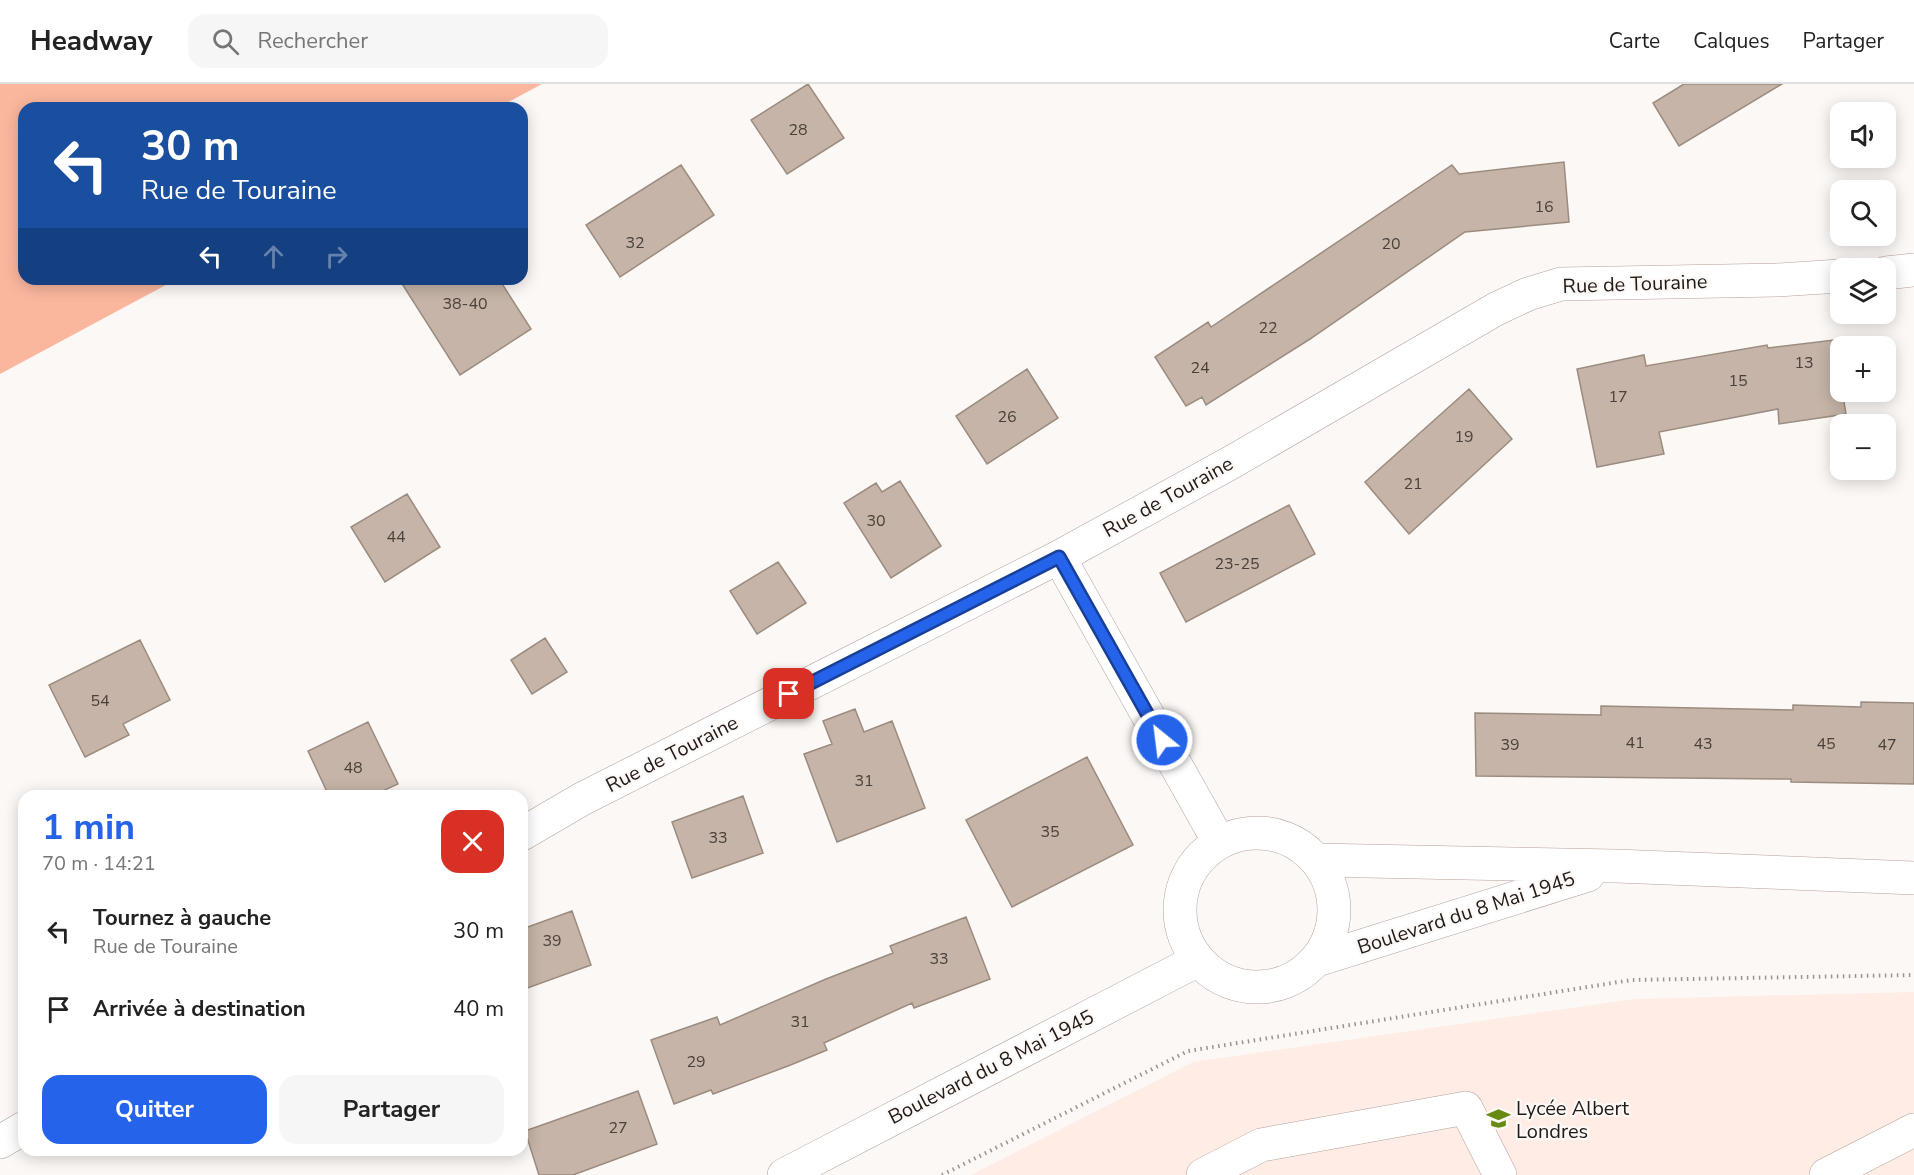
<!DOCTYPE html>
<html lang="fr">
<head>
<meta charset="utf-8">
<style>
	body { margin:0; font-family:"Nunito Sans",sans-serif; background:#f6f6f6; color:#222; height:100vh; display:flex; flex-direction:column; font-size:22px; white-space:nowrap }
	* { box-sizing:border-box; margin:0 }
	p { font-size:20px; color:#767676 }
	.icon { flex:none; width:33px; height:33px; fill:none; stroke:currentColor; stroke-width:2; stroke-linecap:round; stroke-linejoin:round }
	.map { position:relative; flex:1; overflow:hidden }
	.side { position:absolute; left:18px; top:706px; width:510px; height:366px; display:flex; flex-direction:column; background:#fff; border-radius:18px; box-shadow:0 3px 15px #0003 }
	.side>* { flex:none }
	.guide { position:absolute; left:18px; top:18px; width:510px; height:183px; border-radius:18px; box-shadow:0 3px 15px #0003; background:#1a4fa0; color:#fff; overflow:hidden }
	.buttons { position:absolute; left:1830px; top:18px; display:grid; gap:12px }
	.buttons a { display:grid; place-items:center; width:66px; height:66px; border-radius:12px; background:#fff; box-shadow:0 3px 15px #0003; font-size:30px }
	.pin { position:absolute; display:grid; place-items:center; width:51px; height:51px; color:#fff; margin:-26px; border-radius:12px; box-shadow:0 3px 9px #0006 }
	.me { position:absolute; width:66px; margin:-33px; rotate:331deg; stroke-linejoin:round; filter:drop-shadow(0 0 4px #0008) }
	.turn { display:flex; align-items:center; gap:21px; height:126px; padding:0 24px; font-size:27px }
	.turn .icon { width:78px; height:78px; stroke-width:2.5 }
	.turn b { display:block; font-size:42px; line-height:51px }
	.lanes { display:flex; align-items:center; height:57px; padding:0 24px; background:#0003; justify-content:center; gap:30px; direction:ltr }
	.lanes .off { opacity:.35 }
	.round { display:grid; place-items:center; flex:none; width:63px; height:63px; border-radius:18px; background:#f6f6f6 }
	.head { display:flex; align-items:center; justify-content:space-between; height:102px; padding:0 24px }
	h1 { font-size:36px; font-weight:700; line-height:45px; color:#2563eb }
	.button { display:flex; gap:12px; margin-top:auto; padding:12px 24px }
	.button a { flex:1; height:69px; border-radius:18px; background:#2563eb; color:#fff; font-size:24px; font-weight:700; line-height:69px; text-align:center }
	.button a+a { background:#f6f6f6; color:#222 }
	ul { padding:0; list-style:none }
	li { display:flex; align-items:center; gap:18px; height:78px; padding:0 24px }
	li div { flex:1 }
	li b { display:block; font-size:22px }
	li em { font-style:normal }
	header { display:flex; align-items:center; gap:36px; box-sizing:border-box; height:84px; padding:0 30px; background:#fff; border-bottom:2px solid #e0e0e0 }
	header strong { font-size:28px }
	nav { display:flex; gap:33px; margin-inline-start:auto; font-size:21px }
	.search { width:420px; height:54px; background:#f6f6f6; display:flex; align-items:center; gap:15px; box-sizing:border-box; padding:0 21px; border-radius:18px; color:#767676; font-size:22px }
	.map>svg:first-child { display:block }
</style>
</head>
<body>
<header>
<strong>Headway</strong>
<div class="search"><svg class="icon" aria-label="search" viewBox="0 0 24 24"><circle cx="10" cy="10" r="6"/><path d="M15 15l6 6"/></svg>Rechercher</div>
<nav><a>Carte</a><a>Calques</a><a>Partager</a></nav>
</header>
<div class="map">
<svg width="1914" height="1091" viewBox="0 0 1914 1091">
	<rect width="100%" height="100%" fill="#fcf8f6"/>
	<!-- built -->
	<path fill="#feece5" d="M 1914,908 L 1914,1091 L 971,1091 L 1193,978 L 1635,915 Z"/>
	<!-- forest -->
	<path fill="#fbb79e" d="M 0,0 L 542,0 L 497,24 L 24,24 L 24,195 L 177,195 L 0,290 Z"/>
	<!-- building -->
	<path fill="#c5b4a7" stroke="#9c8c7f" stroke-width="1.5" d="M 808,0 L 844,54 L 787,90 L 751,36 Z
		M 1684,0 L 1782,0 L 1679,62 L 1653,19 Z
		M 1564,78 L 1569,138 L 1465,148 L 1310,255 L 1206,321 L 1202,313 L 1186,322 L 1155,273 L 1208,238 L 1211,243 L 1452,81 L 1459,90 Z
		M 681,81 L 714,131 L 620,193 L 586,141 Z
		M 399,195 L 499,195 L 531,245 L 460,291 Z
		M 1834,256 L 1846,330 L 1779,340 L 1778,325 L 1659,348 L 1664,370 L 1597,383 L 1577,285 L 1644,271 L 1646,282 L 1767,261 L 1768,264 Z
		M 1027,285 L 1058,334 L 987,380 L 956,332 Z
		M 1469,305 L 1512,355 L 1409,450 L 1365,398 Z
		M 900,397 L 941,462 L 891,494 L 844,419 L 876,399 L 882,408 Z
		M 407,410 L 440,463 L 385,498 L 351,443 Z
		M 1289,421 L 1315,470 L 1186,538 L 1160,489 Z
		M 778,478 L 806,519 L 757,550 L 730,507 Z
		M 545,554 L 567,588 L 532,610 L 511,576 Z
		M 140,556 L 170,616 L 123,640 L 129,651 L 85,673 L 49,601 Z
		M 1861,618 L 1914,619 L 1914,700 L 1791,698 L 1791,695 L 1476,692 L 1475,629 L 1601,631 L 1601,622 L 1793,626 L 1793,621 L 1861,623 Z
		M 855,625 L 864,648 L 892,637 L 925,724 L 837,758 L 804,670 L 832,660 L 823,637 Z
		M 368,638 L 398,700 L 372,712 L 329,712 L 308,667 Z
		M 1087,673 L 1133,761 L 1012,823 L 966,736 Z
		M 743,712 L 763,769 L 692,794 L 672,738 Z
		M 572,827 L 591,881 L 522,906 L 522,845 Z
		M 966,833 L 990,895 L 914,924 L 912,919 L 824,959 L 827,966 L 788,982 L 713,1010 L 711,1006 L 674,1020 L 651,956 L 717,933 L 720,941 L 826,895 L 893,869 L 890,862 Z
		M 638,1007 L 657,1060 L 573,1091 L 539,1091 L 525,1047 Z"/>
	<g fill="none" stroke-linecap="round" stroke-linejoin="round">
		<defs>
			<path id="minor" d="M 1886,189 L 1914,186
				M 1059,473 L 1219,758
				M1180 826a77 77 0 1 1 154 0a77 77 0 1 1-154 0Z
				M 522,750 L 582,715 L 1059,473 L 1232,378 L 1496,225 L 1528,210 L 1561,200 L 1777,196 L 1840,192
				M 1317,776 L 1616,782 L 1914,794
				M 1317,876 L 1588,791
				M 0,1058 L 24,1044
				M 784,1091 L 1198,876
				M 1203,1091 L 1261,1061 L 1466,1024 L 1500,1091
				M 1826,1091 L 1914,1046"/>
		</defs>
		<!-- minor casing -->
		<use href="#minor" stroke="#b6a19a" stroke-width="34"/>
		<!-- path -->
		<path stroke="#9a9491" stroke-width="4" stroke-dasharray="1.5 4.5" stroke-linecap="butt" d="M 942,1091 L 1188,967 L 1631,896 L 1914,891"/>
		<!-- minor -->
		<use href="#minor" stroke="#fff" stroke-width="33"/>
	</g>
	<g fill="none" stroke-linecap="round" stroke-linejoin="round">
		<defs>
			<path id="route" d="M 789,610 L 1059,473 L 1162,656"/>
		</defs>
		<!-- route casing -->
		<use href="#route" stroke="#184099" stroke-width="15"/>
		<!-- route -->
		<use href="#route" stroke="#2563eb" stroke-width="10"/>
	</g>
	<!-- icons -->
	<defs>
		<symbol id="school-bare" viewBox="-9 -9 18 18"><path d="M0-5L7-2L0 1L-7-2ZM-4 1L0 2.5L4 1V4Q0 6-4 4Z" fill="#678b12" stroke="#fcf8f6" stroke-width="2.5" paint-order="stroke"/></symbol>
	</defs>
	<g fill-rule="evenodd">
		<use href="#school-bare" x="1482" y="1018" width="33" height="33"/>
	</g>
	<g text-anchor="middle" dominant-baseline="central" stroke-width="4.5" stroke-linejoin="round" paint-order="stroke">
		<!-- number labels -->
		<g font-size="16" fill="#4b403b">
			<text x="798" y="46">28</text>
			<text x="1544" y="123">16</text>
			<text x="635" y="159">32</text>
			<text x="1391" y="160">20</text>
			<text x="465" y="220">38-40</text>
			<text x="1268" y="244">22</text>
			<text x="1804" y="279">13</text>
			<text x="1200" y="284">24</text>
			<text x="1738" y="297">15</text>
			<text x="1618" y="313">17</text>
			<text x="1007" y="333">26</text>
			<text x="1464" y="353">19</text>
			<text x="1413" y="400">21</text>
			<text x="876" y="437">30</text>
			<text x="396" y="453">44</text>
			<text x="1237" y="480">23-25</text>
			<text x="100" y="617">54</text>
			<text x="1635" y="659">41</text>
			<text x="1703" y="660">43</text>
			<text x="1826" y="660">45</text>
			<text x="1510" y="661">39</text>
			<text x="1887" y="661">47</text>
			<text x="353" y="684">48</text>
			<text x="864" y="697">31</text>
			<text x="1050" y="748">35</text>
			<text x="718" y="754">33</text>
			<text x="552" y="857">39</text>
			<text x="939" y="875">33</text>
			<text x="800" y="938">31</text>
			<text x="696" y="978">29</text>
			<text x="618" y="1044">27</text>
		</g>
		<!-- street labels -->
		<g font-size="20" fill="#221a17" stroke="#fcf8f6">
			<text transform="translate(1635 200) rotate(-2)">Rue de Touraine</text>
			<text transform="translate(1168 413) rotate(-29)">Rue de Touraine</text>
			<text transform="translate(672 670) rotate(-27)">Rue de Touraine</text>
			<text transform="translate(1466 829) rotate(-18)">Boulevard du 8 Mai 1945</text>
			<text transform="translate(991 983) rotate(-27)">Boulevard du 8 Mai 1945</text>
		</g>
		<!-- poi labels -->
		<g font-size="20" fill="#221a17" stroke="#fcf8f6" text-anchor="start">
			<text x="1516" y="1024">Lycée Albert<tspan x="1516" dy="23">Londres</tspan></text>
		</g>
	</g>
</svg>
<div class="buttons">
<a><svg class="icon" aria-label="sound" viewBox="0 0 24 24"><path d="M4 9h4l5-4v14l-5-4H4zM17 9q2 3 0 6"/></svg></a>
<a><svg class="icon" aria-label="search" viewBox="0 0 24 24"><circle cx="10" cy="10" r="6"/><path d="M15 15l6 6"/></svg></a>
<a><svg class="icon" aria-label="layers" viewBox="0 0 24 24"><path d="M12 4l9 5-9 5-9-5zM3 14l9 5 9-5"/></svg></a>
<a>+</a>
<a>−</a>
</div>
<div class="pin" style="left:789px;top:610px;background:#d93025"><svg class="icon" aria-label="arrive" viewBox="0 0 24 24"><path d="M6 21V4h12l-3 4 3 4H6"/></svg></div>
<svg class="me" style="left:1162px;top:656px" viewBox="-20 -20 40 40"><circle r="17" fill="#2563eb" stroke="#fff" stroke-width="3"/><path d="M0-11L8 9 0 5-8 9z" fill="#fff"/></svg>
<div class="guide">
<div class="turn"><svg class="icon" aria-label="left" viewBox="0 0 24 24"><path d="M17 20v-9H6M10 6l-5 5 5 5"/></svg><div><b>30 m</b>Rue de Touraine</div></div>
<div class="lanes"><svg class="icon" aria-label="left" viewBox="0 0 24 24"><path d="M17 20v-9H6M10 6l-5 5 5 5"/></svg><svg class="icon off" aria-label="ahead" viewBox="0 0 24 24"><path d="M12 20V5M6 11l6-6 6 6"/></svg><svg class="icon off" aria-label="right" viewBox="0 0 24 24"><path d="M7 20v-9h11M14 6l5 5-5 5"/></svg></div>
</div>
<section class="side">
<div class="head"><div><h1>1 min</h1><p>70 m · 14:21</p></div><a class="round" style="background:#d93025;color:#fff"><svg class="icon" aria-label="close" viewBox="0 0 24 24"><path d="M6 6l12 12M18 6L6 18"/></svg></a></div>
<ul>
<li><svg class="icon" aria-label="left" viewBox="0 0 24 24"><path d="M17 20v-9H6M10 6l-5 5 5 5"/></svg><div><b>Tournez à gauche</b><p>Rue de Touraine</p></div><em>30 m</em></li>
<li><svg class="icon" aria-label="arrive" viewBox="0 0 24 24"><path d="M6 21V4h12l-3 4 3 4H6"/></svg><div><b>Arrivée à destination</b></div><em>40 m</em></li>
</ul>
<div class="button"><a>Quitter</a><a>Partager</a></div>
</section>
</div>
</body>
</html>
